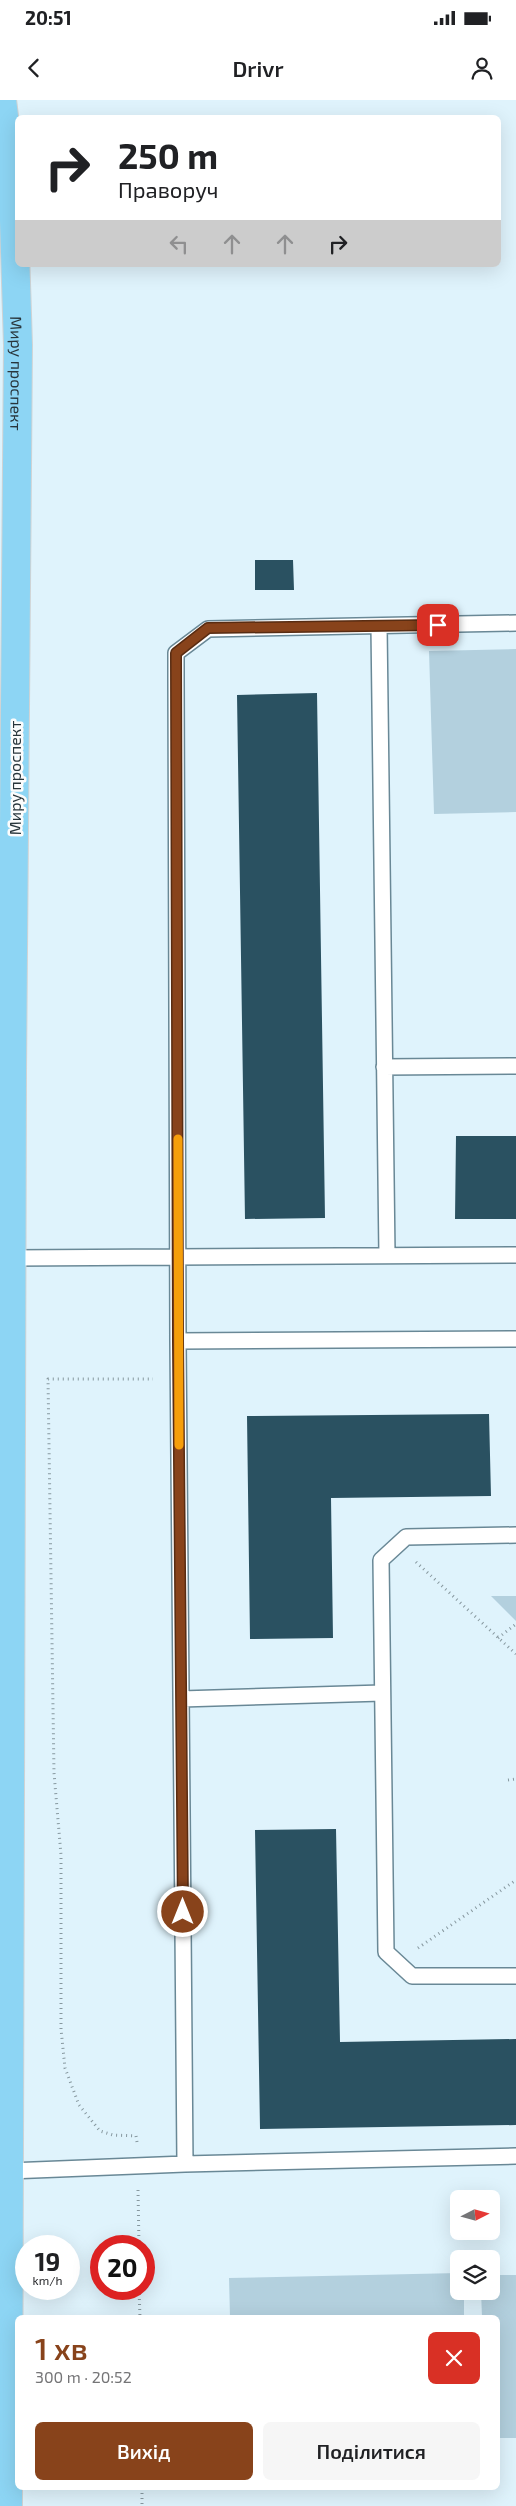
<!DOCTYPE html>
<html lang="uk">
<head>
<meta charset="utf-8">
<style>
	body { margin:0; font-family:"Exo 2",sans-serif; background:#f6f6f6; color:#202124; height:100vh; display:flex; flex-direction:column; font-size:19px; white-space:nowrap }
	* { box-sizing:border-box; margin:0 }
	p { font-size:16px; color:#757577 }
	.icon { flex:none; width:28px; height:28px; fill:none; stroke:currentColor; stroke-width:2; stroke-linecap:round; stroke-linejoin:round }
	.map { position:relative; flex:1; overflow:hidden }
	.side { position:absolute; left:15px; top:2215px; width:485px; height:175px; display:flex; flex-direction:column; background:#fff; border-radius:8px; box-shadow:0 5px 20px #0002 }
	.side>* { flex:none }
	.banner { position:absolute; left:15px; top:15px; width:486px; height:152px; border-radius:8px; box-shadow:0 5px 20px #0002; background:#fff; color:#202124; overflow:hidden }
	.needle { width:32px; rotate:84deg }
	.fabs { position:absolute; left:450px; top:2090px; display:grid; gap:10px }
	.fabs a { display:grid; place-items:center; width:50px; height:50px; border-radius:8px; background:#fff; box-shadow:0 5px 20px #0002; font-size:25px }
	.speed { position:absolute; left:15px; top:2135px; display:flex; gap:10px; font-size:25px; font-weight:700; text-align:center }
	.speed>* { display:grid; place-content:center; width:65px; height:65px; border-radius:50%; background:#fff; box-shadow:0 5px 20px #0002; line-height:1 }
	.speed small { font-size:12px; font-weight:400 }
	.speed .limit { border:8px solid #d22; background:#fff; color:#111 }
	.pin { position:absolute; display:grid; place-items:center; width:42px; height:42px; color:#fff; margin:-21px; border-radius:10px; box-shadow:0 2px 8px #0006 }
	.me { position:absolute; width:55px; margin:-28px; rotate:0deg; stroke-linejoin:round; filter:drop-shadow(0 0 4px #0008) }
	.turn { display:flex; align-items:center; gap:18px; height:105px; padding:0 20px; font-size:22px }
	.turn .icon { width:65px; height:65px; stroke-width:2.5 }
	.turn b { display:block; font-size:35px; line-height:42px }
	.lanes { display:flex; align-items:center; height:48px; padding:0 20px; background:#0003; justify-content:center; gap:25px; direction:ltr }
	.lanes .off { opacity:.35 }
	.round { display:grid; place-items:center; flex:none; width:52px; height:52px; border-radius:8px; background:#f6f6f6 }
	.overview { display:flex; align-items:center; justify-content:space-between; height:85px; padding:0 20px }
	h1 { font-size:30px; font-weight:600; line-height:38px; color:#88431b }
	.action { display:flex; gap:10px; margin-top:auto; padding:10px 20px }
	.action a { flex:1; height:58px; border-radius:8px; background:#88431b; color:#fff; font-size:20px; font-weight:600; line-height:58px; text-align:center }
	.action a+a { background:#f6f6f6; color:#202124 }
	.status { display:flex; justify-content:space-between; align-items:center; height:35px; padding:0 25px; background:#fff; direction:ltr }
	.status svg { height:14px; fill:currentColor }
	header { display:flex; justify-content:space-between; align-items:center; height:65px; padding:0 20px; background:#fff; font-size:22px; font-weight:600 }
	.map>svg:first-child { display:block }
</style>
</head>
<body>
<div class="status"><b>20:51</b><svg viewBox="0 0 49 12"><path d="M0 12V9h3v3zM5 12V6h3v6zM10 12V3h3v9zM15 12V0h3v12zM26 1h20v11H26zM47 4h2v5h-2z"/></svg></div>
<header><svg class="icon" aria-label="back" viewBox="0 0 24 24"><path d="M15 5l-7 7 7 7"/></svg>Drivr<svg class="icon" aria-label="person" viewBox="0 0 24 24"><circle cx="12" cy="8" r="4"/><path d="M4 21q1-7 8-7t8 7"/></svg></header>
<div class="map">
<svg width="516" height="2406" viewBox="0 0 516 2406">
	<rect width="100%" height="100%" fill="#dff3fc"/>
	<!-- green -->
	<path fill="#b3d0de" d="M 516,549 L 516,712 L 434,714 L 429,551 Z
		M 491,1496 L 516,1496 L 516,1521 Z
		M 459,2173 L 459,2191 L 464,2191 L 464,2217 L 230,2217 L 229,2178 Z
		M 491,2175 L 516,2175 L 516,2338 L 498,2338 L 498,2218 L 482,2217 L 481,2191 L 491,2191 Z"/>
	<!-- building -->
	<path fill="#2a5161" d="M 255,460 L 293,460 L 294,490 L 255,490 Z
		M 317,593 L 325,1118 L 245,1119 L 237,595 Z
		M 456,1036 L 516,1036 L 516,1119 L 455,1119 Z
		M 489,1314 L 491,1396 L 331,1398 L 333,1538 L 250,1539 L 247,1316 Z
		M 336,1729 L 340,1942 L 516,1939 L 516,2025 L 260,2029 L 255,1730 Z"/>
	<g fill="none" stroke-linecap="round" stroke-linejoin="round">
		<defs>
			<path id="lane" d="M 516,523 L 208,529 L 176,553 L 176,579 L 178,1241 L 185,2064 L 516,2056
				M 379,526 L 387,1155
				M 384,967 L 516,966
				M 12,1158 L 516,1155
				M 178,1241 L 516,1239
				M 516,1435 L 406,1437 L 381,1460 L 386,1852 L 412,1876 L 516,1876
				M 181,1599 L 382,1593
				M 9,2071 L 185,2064"/>
			<g id="highway">
				<path id="s1" d="M 2,0 L 13,89 L 18,245 L 12,972 L 8,2406"/>
			</g>
		</defs>
		<!-- lane casing -->
		<use href="#lane" stroke="#698896" stroke-width="18"/>
		<!-- highway casing -->
		<use href="#highway" stroke="#d0d3d4" stroke-width="30"/>
		<!-- path -->
		<path stroke="#87989f" stroke-width="3" stroke-dasharray="1 4" stroke-linecap="butt" d="M 416,1462 L 516,1554
			M 498,1538 L 516,1524
			M 508,1680 L 516,1679
			M 418,1848 L 516,1780
			M 137,2042 L 136,2036 L 113,2035 L 100,2031 L 79,2005 L 65,1968 L 61,1929 L 61,1755 L 54,1673 L 48,1279 L 153,1279
			M 138,2090 L 139,2146
			M 139,2189 L 140,2218
			M 142,2388 L 142,2406"/>
		<!-- lane -->
		<use href="#lane" stroke="#fff" stroke-width="15"/>
		<!-- highway -->
		<use href="#highway" stroke="#8dd5f4" stroke-width="28"/>
	</g>
	<g fill="none" stroke-linecap="round" stroke-linejoin="round">
		<defs>
			<path id="route" d="M 183,1812 L 178,1241 L 176,553 L 208,528 L 438,525"/>
		</defs>
		<!-- route casing -->
		<use href="#route" stroke="#582c12" stroke-width="12"/>
		<!-- route -->
		<use href="#route" stroke="#88431b" stroke-width="9"/>
		<!-- slow -->
		<path stroke="#f59e0b" stroke-width="9" d="M 178,1039 L 179,1345"/>
	</g>
	<g text-anchor="middle" dominant-baseline="central" stroke-width="5" stroke-linejoin="round" paint-order="stroke">
		<!-- street labels -->
		<g font-size="16" fill="#28353b" stroke="#fcfcfc">
			<text stroke="none"><textPath href="#s1" startOffset="274">Миру проспект</textPath></text>
			<text transform="translate(14 678) rotate(-90)">Миру проспект</text>
		</g>
	</g>
</svg>
<div class="fabs">
<a><svg class="needle" viewBox="-14 -14 28 28"><path d="M0-13l5 13h-10z" fill="#e53935"/><path d="M0 13l5-13h-10z" fill="#757577"/></svg></a>
<a><svg class="icon" aria-label="layers" viewBox="0 0 24 24"><path d="M12 4l9 5-9 5-9-5zM3 14l9 5 9-5"/></svg></a>
</div>
<div class="speed"><div>19<small>km/h</small></div><div class="limit">20</div></div>
<div class="pin" style="left:438px;top:525px;background:#d93025"><svg class="icon" aria-label="arrive" viewBox="0 0 24 24"><path d="M6 21V4h12l-3 4 3 4H6"/></svg></div>
<svg class="me" style="left:183px;top:1812px" viewBox="-20 -20 40 40"><circle r="17" fill="#88431b" stroke="#fff" stroke-width="3"/><path d="M0-11L8 9 0 5-8 9z" fill="#fff"/></svg>
<div class="banner">
<div class="turn"><svg class="icon" aria-label="right" viewBox="0 0 24 24"><path d="M7 20v-9h11M14 6l5 5-5 5"/></svg><div><b>250 m</b>Праворуч</div></div>
<div class="lanes"><svg class="icon off" aria-label="left" viewBox="0 0 24 24"><path d="M17 20v-9H6M10 6l-5 5 5 5"/></svg><svg class="icon off" aria-label="ahead" viewBox="0 0 24 24"><path d="M12 20V5M6 11l6-6 6 6"/></svg><svg class="icon off" aria-label="ahead" viewBox="0 0 24 24"><path d="M12 20V5M6 11l6-6 6 6"/></svg><svg class="icon" aria-label="right" viewBox="0 0 24 24"><path d="M7 20v-9h11M14 6l5 5-5 5"/></svg></div>
</div>
<section class="side">
<div class="overview"><div><h1>1 хв</h1><p>300 m · 20:52</p></div><a class="round" style="background:#d93025;color:#fff"><svg class="icon" aria-label="close" viewBox="0 0 24 24"><path d="M6 6l12 12M18 6L6 18"/></svg></a></div>
<div class="action"><a>Вихід</a><a>Поділитися</a></div>
</section>
</div>
</body>
</html>
